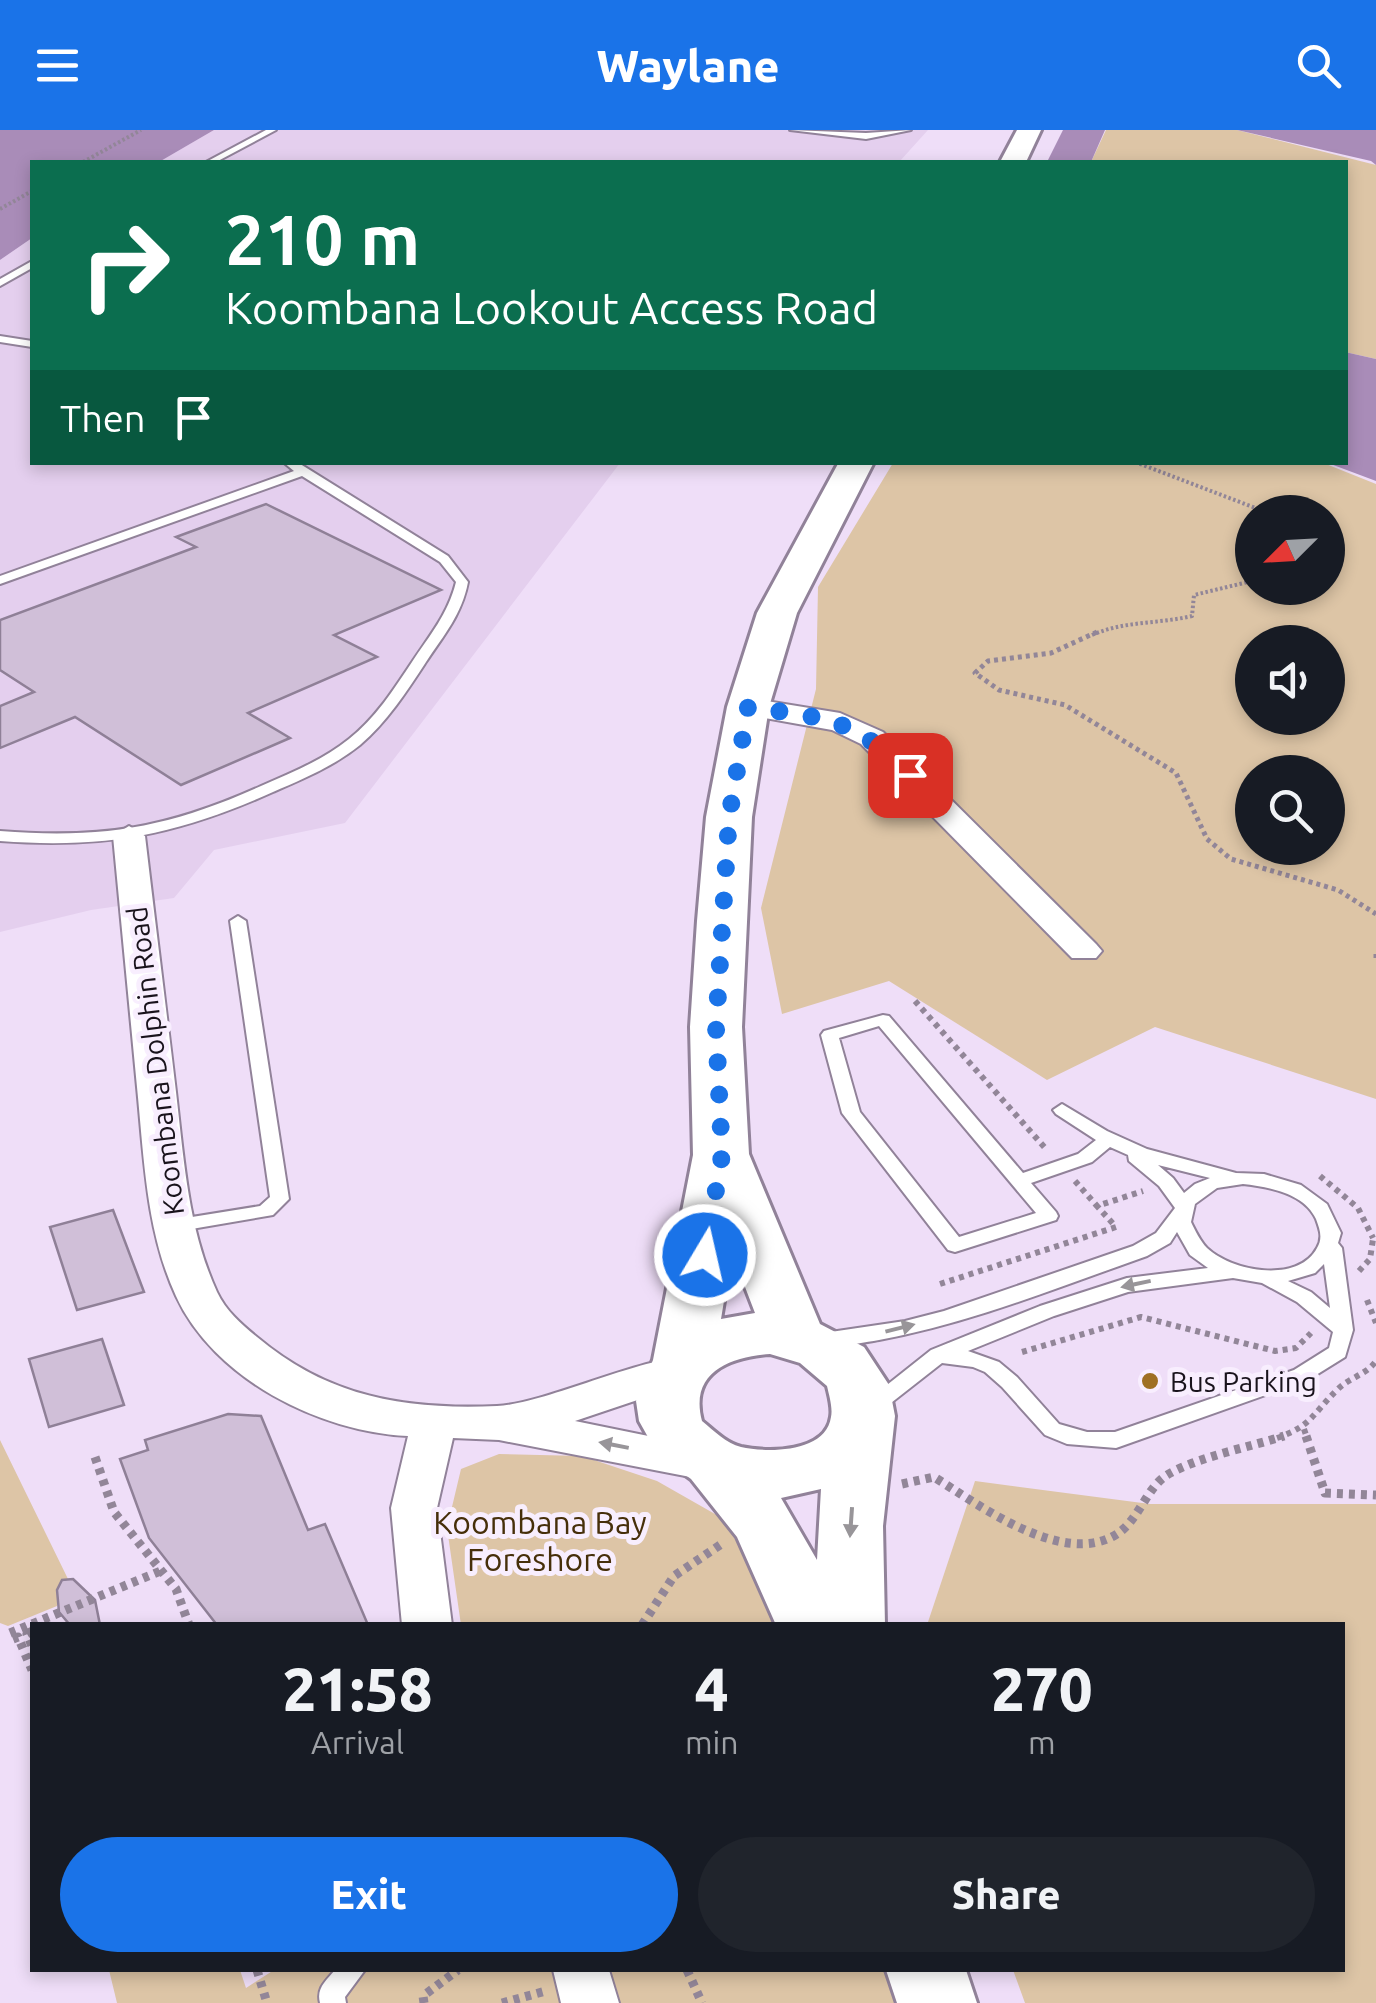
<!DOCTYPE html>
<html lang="en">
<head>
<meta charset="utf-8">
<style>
	body { margin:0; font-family:Ubuntu,sans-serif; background:#20242c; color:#f1f3f6; height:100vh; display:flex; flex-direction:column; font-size:38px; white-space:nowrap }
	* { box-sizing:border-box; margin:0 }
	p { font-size:32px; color:#9ea1a6 }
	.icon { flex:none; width:55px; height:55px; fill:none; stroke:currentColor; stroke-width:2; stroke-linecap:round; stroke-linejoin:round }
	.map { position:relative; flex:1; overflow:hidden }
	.drawer { position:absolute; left:30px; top:1492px; width:1315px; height:350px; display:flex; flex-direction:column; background:#171b24; border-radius:0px; box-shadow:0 5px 15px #0003 }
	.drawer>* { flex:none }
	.hud { position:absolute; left:30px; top:30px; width:1318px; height:305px; border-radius:0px; box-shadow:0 5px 15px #0003; background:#0b6e4f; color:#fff; overflow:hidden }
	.needle { width:65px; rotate:246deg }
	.tools { position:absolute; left:1235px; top:365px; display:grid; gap:20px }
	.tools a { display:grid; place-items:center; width:110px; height:110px; border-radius:50%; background:#171b24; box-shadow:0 5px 15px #0003; font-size:50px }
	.pin { position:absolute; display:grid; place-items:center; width:85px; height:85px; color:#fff; margin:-42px; border-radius:20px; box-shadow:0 5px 15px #0006 }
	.me { position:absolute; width:110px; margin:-55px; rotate:9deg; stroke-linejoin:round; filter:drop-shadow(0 0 8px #0008) }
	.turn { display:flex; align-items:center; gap:35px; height:210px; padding:0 30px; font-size:45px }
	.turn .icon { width:130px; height:130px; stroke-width:2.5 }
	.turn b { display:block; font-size:70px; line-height:85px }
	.then { display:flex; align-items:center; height:95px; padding:0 30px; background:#0003; gap:20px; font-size:38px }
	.eta { display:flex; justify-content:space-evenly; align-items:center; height:170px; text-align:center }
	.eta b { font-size:60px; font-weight:800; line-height:70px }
	.cta { display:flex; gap:20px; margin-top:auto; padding:20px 30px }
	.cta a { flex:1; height:115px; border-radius:60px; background:#1a73e8; color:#fff; font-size:40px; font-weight:800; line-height:115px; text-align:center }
	.cta a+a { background:#20242c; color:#f1f3f6 }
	header { display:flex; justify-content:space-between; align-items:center; height:130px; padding:0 30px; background:#1a73e8; color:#fff; font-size:45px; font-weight:800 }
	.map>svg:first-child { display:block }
</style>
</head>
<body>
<header><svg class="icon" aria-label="menu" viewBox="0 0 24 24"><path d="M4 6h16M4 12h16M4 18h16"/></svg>Waylane<svg class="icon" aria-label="search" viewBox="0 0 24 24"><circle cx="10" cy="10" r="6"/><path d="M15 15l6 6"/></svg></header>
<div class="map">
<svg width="1376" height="1873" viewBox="0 0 1376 1873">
	<rect width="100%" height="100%" fill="#efdef8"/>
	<!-- built -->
	<path fill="#e4cfee" d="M 214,0 L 928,0 L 900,31 L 873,32 L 159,32 Z
		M 32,108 L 32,332 L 620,333 L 345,693 L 214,720 L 174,768 L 91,780 L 0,802 L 0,130 Z"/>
	<!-- green -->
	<path fill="#ddc5a6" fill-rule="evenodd" d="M 1106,0 L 1237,0 L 1376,35 L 1376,229 L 1345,222 L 1345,32 L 1091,32 Z
		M 1321,332 L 1376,354 L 1376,969 L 1155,897 L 1047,950 L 889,851 L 782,884 L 761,778 L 816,559 L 818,457 L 893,333 ZM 1252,382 L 1328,382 L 1328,458 L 1252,458 ZM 1252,512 L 1328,512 L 1328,588 L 1252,588 ZM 1252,642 L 1328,642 L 1328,718 L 1252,718 Z
		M 0,1310 L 68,1449 L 57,1460 L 57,1476 L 8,1496 L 0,1493 Z
		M 499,1324 L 582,1326 L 657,1351 L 722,1388 L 758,1440 L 775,1495 L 461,1495 L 447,1398 L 461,1339 Z
		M 975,1351 L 1150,1374 L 1376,1374 L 1376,1873 L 1025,1873 L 1013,1840 L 1342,1840 L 1342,1495 L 927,1495 Z
		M 109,1840 L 240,1840 L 246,1858 L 274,1840 L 885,1840 L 895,1873 L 117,1873 Z"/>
	<!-- water -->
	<path fill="#a98cb8" d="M 0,0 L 214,0 L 159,32 L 32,32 L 32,108 L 0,130 Z
		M 1063,0 L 1105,0 L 1091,32 L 1047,32 Z
		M 1237,0 L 1376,0 L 1376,35 L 1371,31 Z
		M 1345,222 L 1376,229 L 1376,351 L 1328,333 L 1345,332 Z"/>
	<!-- building -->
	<path fill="#d0bfd8" stroke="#8f8097" stroke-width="2.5" d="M 266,374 L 441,460 L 334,505 L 377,527 L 248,583 L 290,608 L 181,655 L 75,587 L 0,618 L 0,576 L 34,562 L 0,540 L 0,490 L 196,417 L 176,407 Z
		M 113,1080 L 144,1162 L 77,1180 L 50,1097 Z
		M 102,1209 L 124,1275 L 49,1297 L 29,1229 Z
		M 228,1284 L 261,1286 L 308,1400 L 325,1394 L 368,1495 L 217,1495 L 149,1408 L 120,1329 L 148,1320 L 145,1310 Z
		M 73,1449 L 95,1470 L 100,1495 L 70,1495 L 59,1482 L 57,1460 L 62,1450 Z"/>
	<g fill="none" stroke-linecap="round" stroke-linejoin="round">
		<defs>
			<path id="lane" d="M 266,0 L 276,0 L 216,32 L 206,32 Z
				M 790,0 L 866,3 L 911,0 L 866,9 Z
				M 32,131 L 32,138 L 0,156 L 0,149 Z
				M 0,206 L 32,211 L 32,217 L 0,212 Z
				M 283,332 L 297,332 L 448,426 L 468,452 C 462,484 444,505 426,532 C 407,561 387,592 360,615 C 334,636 303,649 273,662 C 177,705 105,719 0,711 L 0,701 C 102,709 168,698 261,656 C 291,643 323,630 349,609 C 375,589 394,559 412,532 C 430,505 448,484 456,452 L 440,432 L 302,346 L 0,454 L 0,446 L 294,341 Z
				M 238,786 L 246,791 L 289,1069 L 273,1085 L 174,1102 L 167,1101 L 164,1096 L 167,1091 L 260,1076 L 270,1067 L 230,791 Z
				M 883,885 L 889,886 L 1023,1043 L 1078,1024 L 1096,1010 L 1056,984 L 1053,980 L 1062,974 L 1107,1001 L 1147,1019 L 1236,1043 L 1264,1044 L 1301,1055 L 1327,1074 L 1341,1103 L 1338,1113 L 1342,1118 L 1353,1200 L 1345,1227 L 1308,1250 L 1116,1318 L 1067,1314 L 1045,1305 L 1002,1257 L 985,1242 L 973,1237 L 942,1233 L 882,1280 L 875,1283 L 868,1280 L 865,1275 L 868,1270 L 931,1220 L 1040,1176 L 1127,1148 L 1208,1138 L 1190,1125 L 1177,1102 L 1170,1113 L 1147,1126 C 1059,1157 971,1193 879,1210 C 860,1213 835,1219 817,1214 L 814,1209 L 817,1204 L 905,1191 L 944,1181 L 1133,1116 L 1156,1103 L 1175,1078 L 1159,1056 L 1129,1031 L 1128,1025 L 1110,1017 L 1092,1032 L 1031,1053 L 1056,1082 L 1058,1086 L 1056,1090 L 955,1122 L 948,1120 L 842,983 L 821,905 L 824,901 ZM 879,896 L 1036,1083 L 959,1107 L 860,982 L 839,908 ZM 1158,1035 L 1210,1048 L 1195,1054 L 1184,1063 L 1173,1048 ZM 1243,1054 C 1269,1057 1304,1063 1316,1089 C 1320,1100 1323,1108 1317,1118 C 1298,1154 1231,1141 1207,1118 C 1200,1111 1195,1100 1191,1092 L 1195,1074 L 1217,1058 ZM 1324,1134 L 1330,1178 L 1311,1162 L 1288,1151 L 1315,1143 ZM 1233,1148 L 1262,1153 L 1297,1172 L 1333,1202 L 1329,1218 L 1294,1240 L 1115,1302 L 1087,1302 L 1059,1294 L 1017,1247 L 999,1232 L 968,1221 L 1054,1186 L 1128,1162 Z
				M 335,1840 L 365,1840 L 345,1867 L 346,1873 L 320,1873 C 316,1858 326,1851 335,1840 Z"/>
			<path id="street" d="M 748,568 L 840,583 L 883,602 L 1096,814 L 1102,821 L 1096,828 L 1072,828 L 861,614 L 832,600 L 737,583 L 733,577 L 737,571 Z
				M 129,696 L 145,706 C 155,791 166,877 176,962 C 184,1030 188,1099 217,1162 C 226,1181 241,1194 257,1207 C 328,1267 405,1280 497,1276 C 547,1274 659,1219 694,1229 L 700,1240 L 694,1251 L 575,1291 L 722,1321 L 729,1333 L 722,1345 L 706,1350 L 499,1310 L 453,1308 L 437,1378 L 452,1495 L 402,1495 L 391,1378 L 408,1306 C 320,1302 214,1249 176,1166 C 146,1101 144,1027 137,957 C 129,873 121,790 113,706 Z
				M 553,1840 L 609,1840 L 619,1873 L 561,1873 Z"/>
			<path id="secondary" d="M 1017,0 L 1041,0 L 1026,32 L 1000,32 Z
				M 839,332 L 874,332 L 797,483 L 769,577 L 752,687 L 742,897 L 749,1024 L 820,1194 L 864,1217 L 889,1255 L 895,1286 L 883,1396 L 885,1495 L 776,1495 L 737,1407 L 691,1349 L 658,1325 L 639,1291 L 636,1271 L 653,1230 L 693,1025 L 690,897 L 697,791 L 706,687 L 727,577 L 757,483 ZM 732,1123 L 755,1183 L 721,1189 ZM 770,1224 L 800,1233 L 827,1256 C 829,1265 833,1278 831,1287 C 826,1323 767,1323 741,1317 C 726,1313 714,1301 702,1291 C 689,1242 730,1227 770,1224 ZM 821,1359 L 817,1430 L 781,1368 Z
				M 886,1840 L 966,1840 L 977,1873 L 897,1873 Z"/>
		</defs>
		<!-- lane casing -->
		<use href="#lane" stroke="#918299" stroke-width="4"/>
		<!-- street casing -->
		<use href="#street" stroke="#918299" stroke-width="4"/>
		<!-- secondary casing -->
		<use href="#secondary" stroke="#918299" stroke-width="6"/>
		<!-- path-far3 -->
		<path stroke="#928698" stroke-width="4" stroke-dasharray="2.5 2.5" stroke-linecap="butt" d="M 83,32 L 141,0
			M 0,79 L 32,61
			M 1135,332 L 1266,382
			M 1092,505 C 1123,491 1158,494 1192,486 L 1194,465 L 1252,451"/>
		<!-- path-far2 -->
		<path stroke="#928698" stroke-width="5" stroke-dasharray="4 4" stroke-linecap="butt" d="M 1097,502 L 1051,523 L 988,531 L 975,543 L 999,560 L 1065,575 L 1176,643 L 1207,709 L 1231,729 L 1338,760 L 1376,784
			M 1376,824 L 1376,828"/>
		<!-- path-far1 -->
		<path stroke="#928698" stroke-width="6" stroke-dasharray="5 5" stroke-linecap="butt" d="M 915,871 L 1046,1019
			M 1320,1046 L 1358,1078 L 1373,1108
			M 1075,1051 L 1097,1076
			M 1359,1141 L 1370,1129 L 1373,1109
			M 940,1154 L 1116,1097 L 1097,1076 L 1143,1061
			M 1367,1170 L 1376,1193
			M 1022,1222 L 1141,1187 L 1275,1221 L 1296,1218 L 1311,1203
			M 1304,1299 L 1307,1308
			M 1277,1308 C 1312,1296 1313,1283 1338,1259 C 1350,1247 1366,1245 1376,1231"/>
		<!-- path -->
		<path stroke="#928698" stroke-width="9" stroke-dasharray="6 6" stroke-linecap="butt" d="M 1306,1306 L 1325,1363 L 1376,1365
			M 95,1327 L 114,1382 L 176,1459 L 189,1495
			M 902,1354 L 934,1347 C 979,1375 1063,1438 1117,1404 C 1139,1390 1147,1357 1167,1345 C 1197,1327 1250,1317 1284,1306
			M 642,1495 L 674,1446 L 723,1413
			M 32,1501 L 27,1504 L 32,1516
			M 10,1503 L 163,1440
			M 13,1509 L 18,1507 L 32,1540
			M 257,1840 L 267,1873
			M 687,1840 L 702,1873
			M 424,1873 L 423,1866 L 458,1840
			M 502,1873 L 546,1861"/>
		<!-- lane -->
		<use href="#lane" fill="#fff" fill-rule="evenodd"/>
		<!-- street -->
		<use href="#street" fill="#fff" fill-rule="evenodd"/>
		<!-- secondary -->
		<use href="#secondary" fill="#fff" fill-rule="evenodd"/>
	</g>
	<!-- one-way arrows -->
	<defs><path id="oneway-solid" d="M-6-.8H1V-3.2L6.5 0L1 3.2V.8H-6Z" transform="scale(2.5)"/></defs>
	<g fill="#989599">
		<use href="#oneway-solid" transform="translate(1136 1154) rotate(168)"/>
		<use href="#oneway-solid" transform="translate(900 1198) rotate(-14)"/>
		<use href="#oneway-solid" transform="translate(614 1315) rotate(-169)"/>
		<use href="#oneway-solid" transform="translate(851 1392) rotate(94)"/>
	</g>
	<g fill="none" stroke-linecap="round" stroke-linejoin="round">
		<!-- route -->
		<path stroke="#1a73e8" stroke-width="18" stroke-dasharray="0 32.4" d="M 705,1125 L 722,1025 L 716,897 L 729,687 L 748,577 C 826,588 853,587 910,645"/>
	</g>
	<!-- markers -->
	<circle fill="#9f7023" stroke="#f8eefe" stroke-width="4" cx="1150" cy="1251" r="10"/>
	<g text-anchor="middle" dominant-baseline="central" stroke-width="10" stroke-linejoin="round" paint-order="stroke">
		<!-- street labels -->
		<g font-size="28" fill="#19131c" stroke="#f8eefe">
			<text transform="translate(155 931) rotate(-97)">Koombana Dolphin Road</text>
		</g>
		<!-- poi labels -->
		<g font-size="28" fill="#19131c" stroke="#f8eefe" text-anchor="start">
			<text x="1170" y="1251">Bus Parking</text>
		</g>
		<!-- near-park labels -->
		<g font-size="32" fill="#462f0a" stroke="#f8eefe">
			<text x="540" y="1392">Koombana Bay<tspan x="540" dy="37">Foreshore</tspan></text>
		</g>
	</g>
</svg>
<div class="tools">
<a><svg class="needle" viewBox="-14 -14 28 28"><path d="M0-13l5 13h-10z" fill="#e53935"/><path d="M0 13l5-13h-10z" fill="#9ea1a6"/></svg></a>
<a><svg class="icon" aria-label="sound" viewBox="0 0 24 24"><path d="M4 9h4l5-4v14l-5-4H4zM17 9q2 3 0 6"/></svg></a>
<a><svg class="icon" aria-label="search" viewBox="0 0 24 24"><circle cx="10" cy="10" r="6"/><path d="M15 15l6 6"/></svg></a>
</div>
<div class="pin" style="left:910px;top:645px;background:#d93025"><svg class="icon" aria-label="arrive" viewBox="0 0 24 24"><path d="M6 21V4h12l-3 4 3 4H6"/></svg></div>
<svg class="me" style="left:705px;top:1125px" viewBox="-20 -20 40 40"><circle r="17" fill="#1a73e8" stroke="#fff" stroke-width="3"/><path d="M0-11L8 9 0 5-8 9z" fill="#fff"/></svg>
<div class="hud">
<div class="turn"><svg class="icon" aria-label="right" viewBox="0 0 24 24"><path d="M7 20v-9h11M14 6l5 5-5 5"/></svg><div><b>210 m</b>Koombana Lookout Access Road</div></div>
<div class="then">Then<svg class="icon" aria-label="arrive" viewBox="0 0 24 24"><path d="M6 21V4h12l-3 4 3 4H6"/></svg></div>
</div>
<section class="drawer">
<div class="eta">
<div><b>21:58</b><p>Arrival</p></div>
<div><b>4</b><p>min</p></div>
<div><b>270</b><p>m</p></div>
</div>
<div class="cta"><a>Exit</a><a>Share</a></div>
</section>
</div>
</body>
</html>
